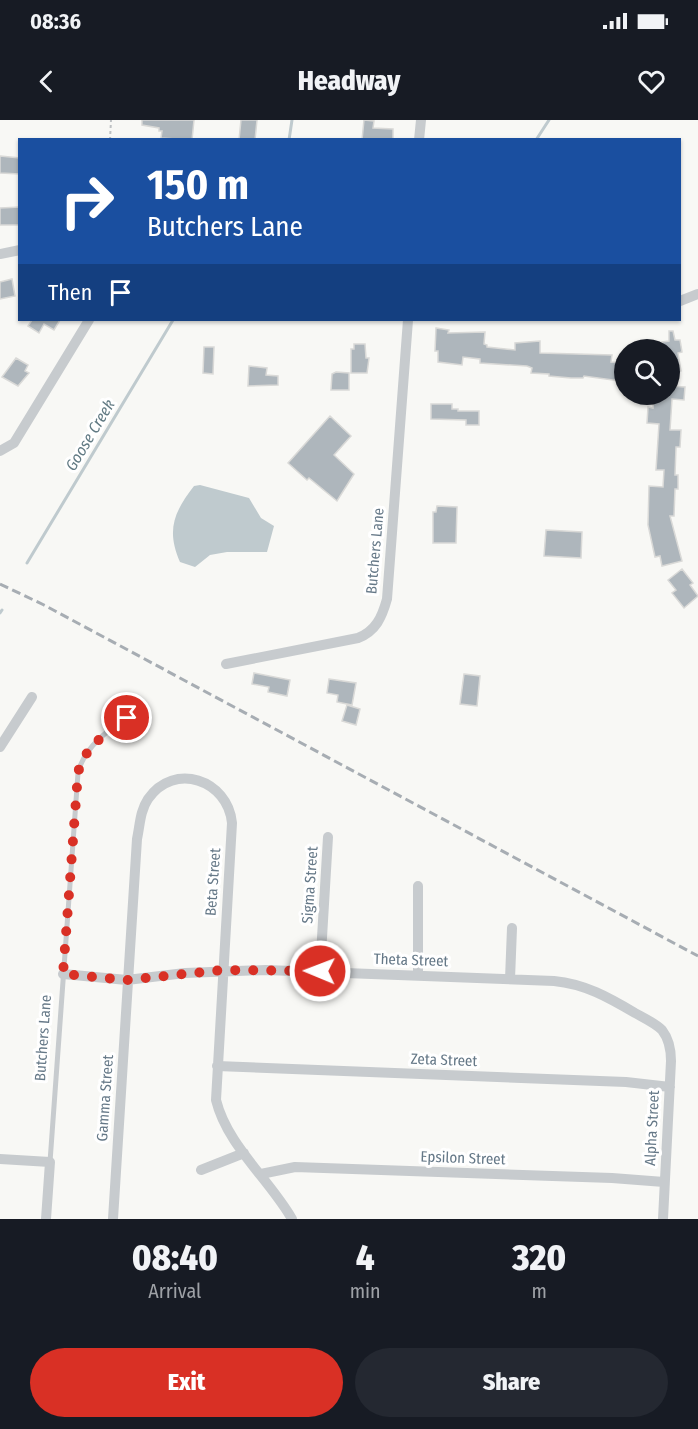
<!DOCTYPE html>
<html lang="en">
<head>
<meta charset="utf-8">
<style>
	body { margin:0; font-family:"Fira Sans Condensed",sans-serif; background:#242831; color:#f1f3f6; height:100vh; display:flex; flex-direction:column; font-size:22px; white-space:nowrap }
	* { box-sizing:border-box; margin:0 }
	p { font-size:20px; color:#9ea1a6 }
	.icon { flex:none; width:33px; height:33px; fill:none; stroke:currentColor; stroke-width:2; stroke-linecap:round; stroke-linejoin:round }
	.map { position:relative; height:1099px; overflow:hidden }
	.drawer { display:flex; flex-direction:column; background:#171b24; flex:1 }
	.drawer>* { flex:none }
	.banner { position:absolute; left:18px; top:18px; width:663px; height:183px; border-radius:0px; box-shadow:0 2px 4px #0004; background:#1a4fa0; color:#fff; overflow:hidden }
	.tools { position:absolute; left:614px; top:219px; display:grid; gap:12px }
	.tools a { display:grid; place-items:center; width:66px; height:66px; border-radius:50%; background:#171b24; box-shadow:0 2px 4px #0004; font-size:30px }
	.pin { position:absolute; display:grid; place-items:center; width:51px; height:51px; color:#fff; margin:-26px; border:3px solid #fff; border-radius:50%; box-shadow:0 2px 6px #0007 }
	.me { position:absolute; width:66px; margin:-33px; rotate:271deg; stroke-linejoin:round; filter:drop-shadow(0 0 4px #0008) }
	.turn { display:flex; align-items:center; gap:21px; height:126px; padding:0 30px; font-size:27px }
	.turn .icon { width:78px; height:78px; stroke-width:2.5 }
	.turn b { display:block; font-size:42px; line-height:51px }
	.then { display:flex; align-items:center; height:57px; padding:0 30px; background:#0003; gap:12px; font-size:22px }
	.eta { display:flex; justify-content:space-evenly; align-items:center; height:102px; text-align:center }
	.eta b { font-size:36px; font-weight:800; line-height:42px }
	.cta { display:flex; gap:12px; margin-top:auto; padding:12px 30px }
	.cta a { flex:1; height:69px; border-radius:36px; background:#d93025; color:#fff; font-size:24px; font-weight:800; line-height:69px; text-align:center }
	.cta a+a { background:#242831; color:#f1f3f6 }
	.status { display:flex; justify-content:space-between; align-items:center; height:42px; padding:0 30px; background:#171b24; direction:ltr }
	.status svg { height:16px; fill:currentColor }
	header { display:flex; justify-content:space-between; align-items:center; height:78px; padding:0 30px; background:#171b24; font-size:27px; font-weight:800 }
	.map>svg:first-child { display:block }
</style>
</head>
<body>
<div class="status"><b>08:36</b><svg viewBox="0 0 49 12"><path d="M0 12V9h3v3zM5 12V6h3v6zM10 12V3h3v9zM15 12V0h3v12zM26 1h20v11H26zM47 4h2v5h-2z"/></svg></div>
<header><svg class="icon" aria-label="back" viewBox="0 0 24 24"><path d="M15 5l-7 7 7 7"/></svg>Headway<svg class="icon" aria-label="heart" viewBox="0 0 24 24"><path d="M12 20l-8-8c-3-5 5-10 8-4 3-6 11-1 8 4z"/></svg></header>
<div class="map">
<svg width="698" height="1099" viewBox="0 0 698 1099">
	<rect width="100%" height="100%" fill="#f8f8f5"/>
	<!-- water -->
	<path fill="#bfcace" d="M 200,365 L 249,378 L 261,398 L 274,406 L 267,432 L 227,432 L 210,435 L 195,447 L 180,442 C 166,410 174,392 194,366 Z"/>
	<g fill="none" stroke-linecap="round" stroke-linejoin="round">
		<!-- stream -->
		<path stroke="#bfcace" stroke-width="3" d="M 289,20 L 292,0
			M 536,20 L 549,0
			M 27,443 L 173,200
			M 0,493 L 2,490"/>
	</g>
	<!-- building -->
	<path fill="#aeb6bc" stroke="#d9d9d7" stroke-width="1.5" d="M 142,0 L 194,0 L 192,20 L 161,18 L 162,11 L 159,11 L 159,8 L 142,5 Z
		M 241,0 L 257,0 L 255,20 L 239,20 Z
		M 364,0 L 374,1 L 373,8 L 393,9 L 393,20 L 362,20 Z
		M 0,36 L 20,38 L 20,54 L 0,53 Z
		M 20,87 L 20,105 L 0,105 L 0,88 Z
		M 12,159 L 15,176 L 0,179 L 0,162 Z
		M 32,200 L 60,200 L 54,210 L 44,204 L 39,213 L 28,206 Z
		M 436,208 L 449,210 L 448,213 L 485,212 L 484,224 L 487,225 L 487,227 L 515,230 L 515,223 L 540,221 L 540,233 L 612,235 L 611,242 L 622,243 L 621,247 L 624,248 L 624,259 L 620,261 L 584,256 L 583,258 L 571,258 L 549,256 L 549,254 L 531,253 L 532,248 L 527,246 L 480,243 L 480,239 L 463,237 L 462,245 L 438,242 L 438,231 L 435,231 Z
		M 669,211 L 673,211 L 675,220 L 680,220 L 682,232 L 678,233 L 681,251 L 669,253 L 669,230 L 663,230 L 662,222 L 669,221 Z
		M 354,224 L 365,224 L 366,238 L 369,238 L 367,253 L 351,253 L 351,229 L 354,229 Z
		M 204,227 L 214,227 L 213,254 L 203,253 Z
		M 16,238 L 28,245 L 25,251 L 29,253 L 18,266 L 2,257 Z
		M 249,246 L 267,248 L 266,255 L 278,256 L 278,265 L 248,266 Z
		M 336,252 L 349,253 L 349,270 L 331,270 L 332,254 Z
		M 669,266 L 685,267 L 684,280 L 672,279 L 670,310 L 681,310 L 680,327 L 676,327 L 675,355 L 678,355 L 678,369 L 675,369 L 674,396 L 670,396 L 682,441 L 662,446 L 660,436 L 655,437 L 648,405 L 649,366 L 663,367 L 664,350 L 656,350 L 659,304 L 647,303 L 648,287 L 653,288 L 654,274 L 669,274 Z
		M 431,284 L 452,284 L 452,289 L 458,289 L 458,291 L 479,291 L 479,305 L 466,305 L 466,300 L 431,299 Z
		M 330,296 L 351,316 L 334,335 L 354,354 L 337,381 L 309,358 L 307,360 L 288,343 Z
		M 437,386 L 457,387 L 456,423 L 433,423 L 433,392 L 436,392 Z
		M 546,410 L 582,412 L 581,438 L 544,436 Z
		M 682,449 L 693,463 L 690,465 L 698,476 L 684,488 L 672,473 L 676,470 L 668,460 Z
		M 254,553 L 290,560 L 287,576 L 268,572 L 269,567 L 252,564 Z
		M 464,554 L 480,556 L 477,586 L 460,584 Z
		M 329,559 L 356,563 L 352,585 L 337,582 L 338,575 L 327,573 Z
		M 347,585 L 360,589 L 356,605 L 342,601 Z"/>
	<g fill="none" stroke-linecap="round" stroke-linejoin="round">
		<!-- path -->
		<path stroke="#bec1c3" stroke-width="2" stroke-dasharray="3 3" stroke-linecap="butt" d="M 110,20 L 111,0"/>
		<!-- service -->
		<path stroke="#c7cbce" stroke-width="5" d="M 50,1042 L 78,653 C 85,623 116,605 140,588"/>
		<!-- minor -->
		<path stroke="#c7cbce" stroke-width="10" d="M 419,20 L 421,0
			M 0,134 L 20,130
			M 680,181 L 698,174
			M 0,331 L 14,323 L 89,200
			M 226,544 L 358,518 C 376,511 382,497 387,479 L 408,200
			M 0,627 L 32,577
			M 418,766 L 418,855
			M 320,851 L 328,717
			M 63,854 L 127,860 L 185,853 L 266,850 L 554,861 C 585,864 608,877 635,893 C 644,898 655,903 662,910 C 669,919 671,931 671,941 L 663,1099
			M 510,859 L 512,808
			M 217,946 L 626,962 L 670,967
			M 0,1039 L 50,1042 L 46,1099
			M 201,1050 L 244,1033
			M 261,1054 L 295,1047 L 612,1058 L 664,1062
			M 113,1099 L 137,719 C 140,705 140,691 148,679 C 174,641 228,660 232,703 L 216,980 C 227,1025 269,1059 292,1099"/>
		<!-- rail -->
		<path stroke="#a7adb3" stroke-width="3" stroke-dasharray="9 4.5" stroke-linecap="butt" d="M 0,464 L 44,485 L 698,836"/>
	</g>
	<g fill="none" stroke-linecap="round" stroke-linejoin="round">
		<!-- route -->
		<path stroke="#d93025" stroke-width="10" stroke-dasharray="0 18" d="M 127,598 C 107,613 84,627 78,653 L 63,854 L 127,860 L 223,850 L 320,851"/>
	</g>
	<g text-anchor="middle" dominant-baseline="central" stroke-width="6" stroke-linejoin="round" paint-order="stroke">
		<!-- street labels -->
		<g font-size="15" fill="#657887" stroke="#fff">
			<text transform="translate(375 431) rotate(-85)">Butchers Lane</text>
			<text transform="translate(213 762) rotate(-86)">Beta Street</text>
			<text transform="translate(310 765) rotate(-86)">Sigma Street</text>
			<text transform="translate(411 840) rotate(2)">Theta Street</text>
			<text transform="translate(43 918) rotate(-86)">Butchers Lane</text>
			<text transform="translate(444 940) rotate(2)">Zeta Street</text>
			<text transform="translate(105 978) rotate(-86)">Gamma Street</text>
			<text transform="translate(652 1008) rotate(-87)">Alpha Street</text>
			<text transform="translate(463 1038) rotate(2)">Epsilon Street</text>
		</g>
		<!-- water labels -->
		<g font-size="16" font-style="italic" fill="#617a83" stroke="#fff">
			<text transform="translate(90 315) rotate(-59)">Goose Creek</text>
		</g>
	</g>
</svg>
<div class="tools">
<a><svg class="icon" aria-label="search" viewBox="0 0 24 24"><circle cx="10" cy="10" r="6"/><path d="M15 15l6 6"/></svg></a>
</div>
<div class="pin" style="left:127px;top:598px;background:#d93025"><svg class="icon" aria-label="arrive" viewBox="0 0 24 24"><path d="M6 21V4h12l-3 4 3 4H6"/></svg></div>
<svg class="me" style="left:320px;top:851px" viewBox="-20 -20 40 40"><circle r="17" fill="#d93025" stroke="#fff" stroke-width="3"/><path d="M0-11L8 9 0 5-8 9z" fill="#fff"/></svg>
<div class="banner">
<div class="turn"><svg class="icon" aria-label="right" viewBox="0 0 24 24"><path d="M7 20v-9h11M14 6l5 5-5 5"/></svg><div><b>150 m</b>Butchers Lane</div></div>
<div class="then">Then<svg class="icon" aria-label="arrive" viewBox="0 0 24 24"><path d="M6 21V4h12l-3 4 3 4H6"/></svg></div>
</div>
</div>
<section class="drawer">
<div class="eta">
<div><b>08:40</b><p>Arrival</p></div>
<div><b>4</b><p>min</p></div>
<div><b>320</b><p>m</p></div>
</div>
<div class="cta"><a>Exit</a><a>Share</a></div>
</section>
</body>
</html>
